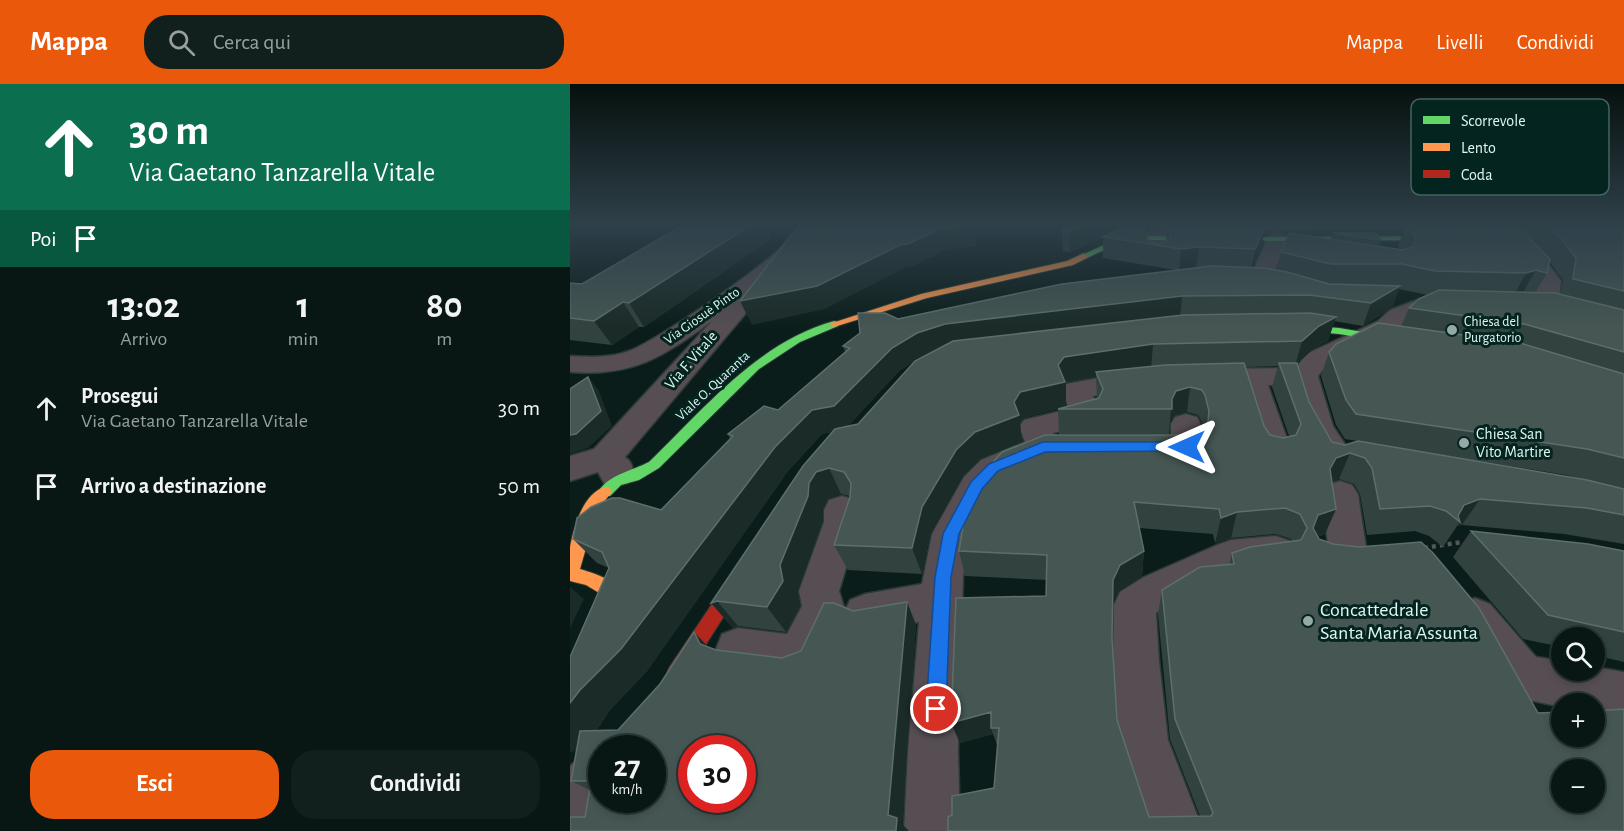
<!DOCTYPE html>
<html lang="it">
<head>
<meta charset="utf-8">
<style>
	body { margin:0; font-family:"Alegreya Sans",sans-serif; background:#111f1d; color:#f1f3f6; height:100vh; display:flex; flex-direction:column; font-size:22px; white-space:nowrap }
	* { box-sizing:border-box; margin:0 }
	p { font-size:20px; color:#989fa0 }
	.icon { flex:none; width:33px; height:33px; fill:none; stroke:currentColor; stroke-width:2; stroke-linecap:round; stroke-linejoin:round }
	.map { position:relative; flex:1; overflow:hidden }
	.drawer { display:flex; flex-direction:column; background:#081614; width:570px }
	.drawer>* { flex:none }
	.banner { background:#0b6e4f; color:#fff; overflow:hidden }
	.tools { position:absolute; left:981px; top:543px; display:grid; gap:12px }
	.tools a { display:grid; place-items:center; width:54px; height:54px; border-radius:50%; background:#081614; box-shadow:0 3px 9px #0003,0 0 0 2px #293534; font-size:30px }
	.speed { position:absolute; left:18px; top:651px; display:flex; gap:12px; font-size:30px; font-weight:700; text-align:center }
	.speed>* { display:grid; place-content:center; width:78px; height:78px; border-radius:50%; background:#081614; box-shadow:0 3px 9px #0003,0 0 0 2px #293534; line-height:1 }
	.speed small { font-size:15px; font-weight:400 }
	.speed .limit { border:9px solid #d22; background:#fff; color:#111 }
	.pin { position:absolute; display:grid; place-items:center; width:51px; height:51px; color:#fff; margin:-26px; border:3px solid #fff; border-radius:50%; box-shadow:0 2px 6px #0007 }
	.me { position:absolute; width:66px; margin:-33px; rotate:270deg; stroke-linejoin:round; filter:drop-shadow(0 0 4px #0008) }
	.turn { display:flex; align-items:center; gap:21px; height:126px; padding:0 30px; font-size:27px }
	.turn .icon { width:78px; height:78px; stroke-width:2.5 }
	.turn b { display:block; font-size:42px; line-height:51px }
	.then { display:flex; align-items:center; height:57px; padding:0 30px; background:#0003; gap:12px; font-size:22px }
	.eta { display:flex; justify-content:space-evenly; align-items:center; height:102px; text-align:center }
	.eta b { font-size:36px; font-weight:700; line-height:42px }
	.cta { display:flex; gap:12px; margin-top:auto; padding:12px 30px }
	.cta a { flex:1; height:69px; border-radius:24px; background:#ea580c; color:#fff; font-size:24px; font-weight:700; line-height:69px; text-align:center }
	.cta a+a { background:#111f1d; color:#f1f3f6 }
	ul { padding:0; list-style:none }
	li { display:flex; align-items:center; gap:18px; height:78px; padding:0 30px }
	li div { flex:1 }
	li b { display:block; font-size:22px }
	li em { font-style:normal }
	header { display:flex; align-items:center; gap:36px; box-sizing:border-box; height:84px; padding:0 30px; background:#ea580c; color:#fff }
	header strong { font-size:28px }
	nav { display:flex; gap:33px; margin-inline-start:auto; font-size:21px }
	.search { width:420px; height:54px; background:#111f1d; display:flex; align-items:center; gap:15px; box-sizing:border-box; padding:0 21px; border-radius:24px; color:#989fa0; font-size:22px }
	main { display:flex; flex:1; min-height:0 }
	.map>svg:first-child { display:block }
</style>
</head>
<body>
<header>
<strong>Mappa</strong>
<div class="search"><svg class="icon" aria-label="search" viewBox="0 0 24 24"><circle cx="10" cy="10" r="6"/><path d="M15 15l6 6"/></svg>Cerca qui</div>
<nav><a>Mappa</a><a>Livelli</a><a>Condividi</a></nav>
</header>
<main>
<section class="drawer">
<div class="banner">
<div class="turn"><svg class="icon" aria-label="ahead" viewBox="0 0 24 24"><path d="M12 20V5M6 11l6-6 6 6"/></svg><div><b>30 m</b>Via Gaetano Tanzarella Vitale</div></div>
<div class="then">Poi<svg class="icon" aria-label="arrive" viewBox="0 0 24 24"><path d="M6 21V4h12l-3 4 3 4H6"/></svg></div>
</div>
<div class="eta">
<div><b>13:02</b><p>Arrivo</p></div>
<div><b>1</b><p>min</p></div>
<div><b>80</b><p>m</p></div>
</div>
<ul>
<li><svg class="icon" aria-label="ahead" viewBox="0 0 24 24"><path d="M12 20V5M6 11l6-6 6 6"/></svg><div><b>Prosegui</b><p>Via Gaetano Tanzarella Vitale</p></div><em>30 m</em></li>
<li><svg class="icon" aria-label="arrive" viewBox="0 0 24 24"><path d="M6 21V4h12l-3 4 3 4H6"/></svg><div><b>Arrivo a destinazione</b></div><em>50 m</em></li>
</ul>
<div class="cta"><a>Esci</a><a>Condividi</a></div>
</section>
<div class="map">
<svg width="1054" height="747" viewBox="0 0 1054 747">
	<rect width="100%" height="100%" fill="#0b1d1a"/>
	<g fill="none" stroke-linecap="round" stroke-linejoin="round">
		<defs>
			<path id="street" d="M 232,141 L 251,141 L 252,144 L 217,182 L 168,217 L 176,219 L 179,224 L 176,229 L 55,373 C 65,380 64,389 58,399 L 46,402 L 34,399 L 28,388 L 0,397 L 0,372 L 24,365 L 142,237 C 93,273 63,293 0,288 L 0,272 C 20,273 40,274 59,267 C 86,258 223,164 232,141 Z
				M 586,141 L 609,141 L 591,155 L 597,174 L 593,178 L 586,180 L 579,178 L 571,153 Z
				M 916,141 L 936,141 C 956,159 976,175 991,197 L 989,215 L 979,228 L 971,230 L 935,227 L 931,222 L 935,217 L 964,216 L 969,197 L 959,185 Z
				M 707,149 L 714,151 L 717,155 L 703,192 L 730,197 L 733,202 L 730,207 C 715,211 697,204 682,201 L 679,196 L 697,155 L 700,151 Z
				M 855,213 L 888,216 L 892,221 L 888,226 L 858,227 L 838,236 L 826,247 L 756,282 L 748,292 L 763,342 L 779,366 L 775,374 C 767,376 759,378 752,374 C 733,363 726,320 722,301 L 698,301 L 721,366 L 717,374 L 705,377 L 693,374 L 689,366 L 670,301 L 634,301 L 624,299 L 620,293 L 624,287 L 634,285 L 726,284 L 736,270 L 808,237 L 820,226 Z
				M 571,286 L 581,288 L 585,294 L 581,300 L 523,312 L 531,331 L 527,338 L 483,349 L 489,363 L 484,371 L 435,392 L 420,409 L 400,450 L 393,493 L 388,666 L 390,747 L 334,747 L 338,666 L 349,538 L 295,548 L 280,542 L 274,529 L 280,516 L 295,510 L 352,500 L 362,450 L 394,393 L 411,376 L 455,358 L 449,343 L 454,336 L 499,325 L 492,306 L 496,300 Z
				M 616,330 L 627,333 C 634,344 635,360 628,371 C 611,376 590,376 573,371 L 568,363 L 573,355 L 584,352 L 601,352 L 601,340 L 605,333 Z
				M 770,397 L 782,401 L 788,410 L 797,470 L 792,481 L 778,486 L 764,481 L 759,470 L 752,410 L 758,401 Z
				M 272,412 L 285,416 L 290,426 L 290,438 L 269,507 L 274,523 L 245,588 L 229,594 L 168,586 L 152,580 L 146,565 L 152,550 L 168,544 L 217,550 L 232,522 L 229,507 L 254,438 L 254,426 L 259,416 Z
				M 706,452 L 720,457 L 725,468 L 720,479 C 702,485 682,482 665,488 C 638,497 609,513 586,529 L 589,577 L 598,656 L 633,746 L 575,747 L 577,744 L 548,656 L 543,577 L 544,521 L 550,508 L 574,493 L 647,461 L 661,456 Z
				M 905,514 L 920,520 L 966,573 L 992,577 L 992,586 L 1024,586 L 1024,583 L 1054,588 L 1054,634 L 1024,629 L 1024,620 L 992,620 L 992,623 L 954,615 L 938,609 L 890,546 L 884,533 L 890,520 Z
				M 32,663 L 35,664 L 32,664 L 32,716 L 41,716 L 19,736 L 0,744 L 0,682 L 14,671 Z"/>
			<path id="fast" d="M 556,151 L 642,154 L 646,156 L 642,158 L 557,155 L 517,174 L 510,172 Z
				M 876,152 L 879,152 L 879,156 L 695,157 L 691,155 L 695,153 Z
				M 264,237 L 268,238 L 268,242 L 230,258 L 189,285 L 89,384 L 69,396 L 51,401 L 40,412 L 30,412 L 28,408 C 39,390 62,387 79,378 C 134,325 188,258 264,237 Z
				M 717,240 L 769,244 L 829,254 L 834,257 L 829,260 L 769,250 L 713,245 L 712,243 Z"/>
			<path id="slow" d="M 514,169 L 518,172 L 517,174 L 503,181 L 357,214 L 264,243 L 259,240 L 351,210 L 497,177 Z
				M 35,403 L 40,404 L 42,408 L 27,426 L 10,485 C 22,489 43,494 49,507 L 14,588 L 7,613 L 0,615 L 0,578 L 31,510 L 16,501 L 0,497 C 0,486 0,474 0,463 C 4,443 13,409 35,403 Z"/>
			<path id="jam" d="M 173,481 L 179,483 L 181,488 L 179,493 L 113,596 L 106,599 L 99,596 L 97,590 L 99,584 L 167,483 Z"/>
		</defs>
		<!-- street casing -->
		<use href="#street" stroke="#2b3a37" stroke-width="3"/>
		<!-- fast casing -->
		<use href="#fast" stroke="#2b3a37" stroke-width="2"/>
		<!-- slow casing -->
		<use href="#slow" stroke="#2b3a37" stroke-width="2"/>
		<!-- jam casing -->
		<use href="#jam" stroke="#2b3a37" stroke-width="2"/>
		<!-- path -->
		<path stroke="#555656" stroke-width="4.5" stroke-dasharray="4 4" stroke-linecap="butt" d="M 854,464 L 892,458"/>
		<!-- street -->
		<use href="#street" fill="#564e52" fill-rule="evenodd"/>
		<!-- fast -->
		<use href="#fast" fill="#63d668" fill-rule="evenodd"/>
		<!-- slow -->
		<use href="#slow" fill="#ff974d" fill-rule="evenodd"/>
		<!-- jam -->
		<use href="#jam" fill="#b3261e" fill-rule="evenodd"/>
	</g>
	<!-- wall -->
	<path fill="#32433f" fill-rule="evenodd" d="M 113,141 L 195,141 L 201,155 L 74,243 L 69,243 L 42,261 L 0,256 L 0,199 L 12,200 Z
		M 497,141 L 583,141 L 577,145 L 574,145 L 578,157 L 588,161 L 596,156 L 597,141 L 922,141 L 941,142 L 940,141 L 1054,141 L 1054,405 L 1022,397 L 1054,405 L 1054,460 L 994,450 L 892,441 L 887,442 L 873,463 L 859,452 L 845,447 L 797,451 L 790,410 L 784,400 L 769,395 L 762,398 L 766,425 L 755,450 L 748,453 L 749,455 L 968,629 L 1054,747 L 378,747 L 424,704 L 428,664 L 423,650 L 390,659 L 476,512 L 477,496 L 395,492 L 389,467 L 621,351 L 633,348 L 634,346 L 631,336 L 628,331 L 617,328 L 603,332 L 600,337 L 599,350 L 489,350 L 488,325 L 453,334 L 450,339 L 452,357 L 410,374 L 392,392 L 360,449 L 352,490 L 278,486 L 264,461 L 280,412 L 271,410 L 258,414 L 252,425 L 252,438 L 227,506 L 230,522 L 216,548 L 168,542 L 163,544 L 141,519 L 262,348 L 252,350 L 218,387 L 77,587 L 40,626 L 26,647 L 48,646 L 139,563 L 146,566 L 212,574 L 231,567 L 283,527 L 337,518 L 346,541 L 332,740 L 15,733 L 20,706 L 1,697 L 6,666 L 0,668 L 0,573 L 39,484 L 27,479 L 3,455 L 91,426 L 160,355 L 158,350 L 208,326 L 275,268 L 273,262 L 328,235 L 606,186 L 533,174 L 533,154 L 500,168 L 493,167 L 492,146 ZM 809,145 L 834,145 L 828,162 L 830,165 L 809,162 L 811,156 L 763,149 L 761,155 L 711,168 L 707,186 L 682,183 L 691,162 L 694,147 ZM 979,177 L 993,196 L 990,210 L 965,209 L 977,189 ZM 829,205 L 858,211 L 839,224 L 831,242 L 759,268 L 751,292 L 766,341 L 775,355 L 788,357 L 775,361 L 762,358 L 739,318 L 728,279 L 742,266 L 758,257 L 764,237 L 793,242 L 822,224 ZM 358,270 L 288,340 L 277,343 L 329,287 L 353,272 ZM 708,282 L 702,303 L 719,352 L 713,354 L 700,351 L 694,342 L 675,283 ZM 526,293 L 527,315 L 496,322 L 496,298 ZM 798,359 L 996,391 L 1016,396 ZM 569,444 L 643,450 L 645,459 L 661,454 L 706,450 L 721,455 L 722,457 L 662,469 L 659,481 L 592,506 L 588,530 L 600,655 L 630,732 L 579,733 L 547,636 L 542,554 L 542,519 L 549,506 L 572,492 L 574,467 Z
		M 901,447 L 1054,467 L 1054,578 L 1024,571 L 1024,554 L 992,554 L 992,563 L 953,555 L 883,473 Z"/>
	<!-- shaded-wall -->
	<path fill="#1b2b28" d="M 181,141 L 195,141 L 201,155 L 74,243 L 59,219 Z
		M 396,141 L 403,141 L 406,162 L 370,167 L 370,169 L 343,182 L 336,183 L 255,225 L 182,241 L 170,217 L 330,161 L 366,145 Z
		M 514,141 L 555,141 L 555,145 L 533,153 L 533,154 L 500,168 L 499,147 Z
		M 696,141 L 691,162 L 681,187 L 685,165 Z
		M 629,163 L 626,185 L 609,187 L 611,165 Z
		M 966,186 L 952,210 L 943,213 L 956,189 Z
		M 830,202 L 822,224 L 793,242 L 801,219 Z
		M 612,212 L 610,235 L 380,263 L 353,272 L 329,287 L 274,346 L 252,350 L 218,387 L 77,587 L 40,626 L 27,645 L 20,663 L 0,668 L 0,619 L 205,363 L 242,326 L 322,264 L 347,249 L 375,240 Z
		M 53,218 L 69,243 L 42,261 L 24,237 Z
		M 766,233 L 758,257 L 742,266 L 725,282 L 732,257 L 749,242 Z
		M 583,260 L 581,285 L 526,288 L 526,293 L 496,298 L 496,323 L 488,325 L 453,334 L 450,339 L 452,357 L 410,374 L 392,392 L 360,449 L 352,490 L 342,464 L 352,423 L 386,366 L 405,348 L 444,318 L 450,308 L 488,281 L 494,273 Z
		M 18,293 L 29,307 L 42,342 L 18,364 L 0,370 L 0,351 Z
		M 620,303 L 617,328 L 603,332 L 600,337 L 602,315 L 606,307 Z
		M 780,369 L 769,395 L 756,400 L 760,385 L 766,374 Z
		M 259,384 L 271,410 L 258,414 L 252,425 L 252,438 L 227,506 L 230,522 L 216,548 L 197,523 L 210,481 L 239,399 L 246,388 Z
		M 910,415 L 892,441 L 887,442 L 890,438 L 885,434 L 894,421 Z
		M 766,425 L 755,450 L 738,456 L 748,431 Z
		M 667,428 L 661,454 L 645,459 L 651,434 Z
		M 574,467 L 572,492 L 549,506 L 542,520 L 543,496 L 550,481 Z
		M 0,503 L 14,515 L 0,544 Z
		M 147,517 L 168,542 L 163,544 L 141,519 Z
		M 337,518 L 346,541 L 332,740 L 339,747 L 326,747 L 318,731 Z
		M 124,548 L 146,571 L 130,560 Z
		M 421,628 L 421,644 L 423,650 L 390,659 L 381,639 Z"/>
	<!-- building -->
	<path fill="#455653" stroke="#5d6f6c" stroke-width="1.5" fill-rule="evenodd" d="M 113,141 L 181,141 L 59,219 L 53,218 L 24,237 L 0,234 L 0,199 L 12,200 Z
		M 230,141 L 247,141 L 257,142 L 258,141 L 396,141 L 366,145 L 366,147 L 338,160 L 330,161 L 247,202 L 170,217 L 221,151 Z
		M 497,141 L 514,141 L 499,147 L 492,146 Z
		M 558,141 L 573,141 L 578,157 L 588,161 L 601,154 L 597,141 L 673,143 L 681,141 L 696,141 L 685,165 L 629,163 L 611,165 L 533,153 Z
		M 837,141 L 947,142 L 980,175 L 977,189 L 966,186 L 956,189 L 865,187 L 832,180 L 761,180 L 711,168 L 719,149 L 833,166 L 843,163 L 846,154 Z
		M 975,141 L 1054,141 L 1054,207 L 1003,195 L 1006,174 L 989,152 Z
		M 763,149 L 806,149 L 811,156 Z
		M 641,182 L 694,184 L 717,188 L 759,200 L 830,202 L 801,219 L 739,211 L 612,212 L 375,240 L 347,249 L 322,264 L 264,322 L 242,326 L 205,363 L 51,565 L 10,606 L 0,619 L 0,573 L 39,484 L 32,468 L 3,455 L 7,434 L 21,423 L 42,414 L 50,414 L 91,426 L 163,352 L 158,350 L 194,322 L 208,326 L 280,264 L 273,262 L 290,249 L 288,229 L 315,229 L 328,235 L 492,200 Z
		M 869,206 L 985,209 L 1054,226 L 1054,268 L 954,240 L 839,224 L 849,215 Z
		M 740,229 L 766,233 L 749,242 L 732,257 L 583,260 L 494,273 L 488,281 L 495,298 L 450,308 L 444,318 L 449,331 L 405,348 L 386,366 L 352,423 L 342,464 L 264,461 L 280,413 L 281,399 L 274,388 L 259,384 L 246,388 L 239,399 L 238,412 L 210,481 L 213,497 L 197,523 L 147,517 L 141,519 L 233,382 L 265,345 L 288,340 L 345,277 L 383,257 L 613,231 Z
		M 808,239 L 950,259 L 1054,290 L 1054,374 L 1017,365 L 786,330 L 776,316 L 759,268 L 766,260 Z
		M 674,279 L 694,342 L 700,351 L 713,354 L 726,351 L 731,340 L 709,279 L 727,279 L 739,318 L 762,358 L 775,361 L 788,357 L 1017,396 L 1054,405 L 1054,431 L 1017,424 L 910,415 L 894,421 L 888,432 L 890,438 L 876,427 L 860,422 L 810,425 L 802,384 L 795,374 L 780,369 L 766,374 L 760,385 L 766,425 L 748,431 L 743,444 L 749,455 L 763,460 L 789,463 L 851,458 L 863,469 L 909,524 L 968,629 L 992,628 L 992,652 L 1024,652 L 1024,627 L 1054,625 L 1054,747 L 378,747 L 378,733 L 382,731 L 382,712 L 424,704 L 429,644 L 421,644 L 421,628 L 381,639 L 386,514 L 476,512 L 477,471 L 389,467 L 396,425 L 417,385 L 432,368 L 475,351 L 621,351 L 633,348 L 638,337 L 639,327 L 635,311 L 632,306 L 620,303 L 606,307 L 602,315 L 602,325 L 488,325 L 529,314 L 533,305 L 526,288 L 595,281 ZM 564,418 L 649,425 L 651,434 L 667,428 L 715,424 L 730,430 L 737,444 L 731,456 L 680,463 L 662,469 L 664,480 L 630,483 L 592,506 L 605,635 L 643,729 L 641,732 L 579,733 L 547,636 L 542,554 L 543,496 L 550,481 L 574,467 ZM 992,686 L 1024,686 L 1024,718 L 992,718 Z
		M 18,293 L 31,327 L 6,350 L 0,351 L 0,305 Z
		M 901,447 L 1018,460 L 1054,467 L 1054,548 L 978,531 Z
		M 337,518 L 318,731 L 327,734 L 326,747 L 0,747 L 0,733 L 15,733 L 21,697 L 1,697 L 10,647 L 48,646 L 90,600 L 124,548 L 130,560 L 146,566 L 212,574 L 231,567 L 254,519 L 264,519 L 283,527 ZM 32,664 L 82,664 L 82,716 L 32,716 ZM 122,664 L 172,664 L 172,716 L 122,716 Z"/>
	<!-- sky -->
	<linearGradient id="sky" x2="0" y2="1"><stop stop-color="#06100e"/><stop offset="0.57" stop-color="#2e4049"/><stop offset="1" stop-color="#2e4049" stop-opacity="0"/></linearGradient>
	<rect width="1054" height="246" fill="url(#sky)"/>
	<!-- route -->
	<path fill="#1a73e8" stroke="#114b97" stroke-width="1.5" d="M 473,358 L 617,358 L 624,363 L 617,367 L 475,368 L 428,387 L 412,405 L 389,450 L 381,493 L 376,625 L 373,632 L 366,635 L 359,632 L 356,625 L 365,493 L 373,450 L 401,398 L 419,380 Z"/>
	<!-- markers -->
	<g fill="#95aaa6" stroke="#042420" stroke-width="2">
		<circle cx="882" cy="246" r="6"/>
		<circle cx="894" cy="359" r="6"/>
		<circle cx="738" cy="537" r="6"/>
	</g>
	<g text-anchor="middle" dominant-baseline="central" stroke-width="6" stroke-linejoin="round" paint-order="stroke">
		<!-- far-street labels -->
		<g font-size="14" fill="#e0f6f2" stroke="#042420">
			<text transform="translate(132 232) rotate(-35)">Via Giosuè Pinto</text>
			<text transform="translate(143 302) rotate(-43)">Viale O. Quaranta</text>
		</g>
		<!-- far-poi labels -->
		<g font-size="14" fill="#e0f6f2" stroke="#042420" text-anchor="start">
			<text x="894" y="238">Chiesa del<tspan x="894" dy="16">Purgatorio</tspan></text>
		</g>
		<!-- street labels -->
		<g font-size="16" fill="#e0f6f2" stroke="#042420">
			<text transform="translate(121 276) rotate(-49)">Via F. Vitale</text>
		</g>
		<!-- poi labels -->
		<g font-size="16" fill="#e0f6f2" stroke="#042420" text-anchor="start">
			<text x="906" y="350">Chiesa San<tspan x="906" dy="18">Vito Martire</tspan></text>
		</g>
		<!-- near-poi labels -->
		<g font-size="20" fill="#e0f6f2" stroke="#042420" text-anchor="start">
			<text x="750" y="526">Concattedrale<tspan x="750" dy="23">Santa Maria Assunta</tspan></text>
		</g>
	</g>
	<!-- legend -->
	<rect x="841" y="15" width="198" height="96" rx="9" fill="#042420" stroke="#46635f" stroke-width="1.5"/>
	<rect x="853" y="32" width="27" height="8" fill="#63d668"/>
	<rect x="853" y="59" width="27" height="8" fill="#ff974d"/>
	<rect x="853" y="86" width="27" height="8" fill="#b3261e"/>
	<g font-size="16" fill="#e0f6f2">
		<text x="891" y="42">Scorrevole</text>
		<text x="891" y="69">Lento</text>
		<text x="891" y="96">Coda</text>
	</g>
</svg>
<div class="tools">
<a><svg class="icon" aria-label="search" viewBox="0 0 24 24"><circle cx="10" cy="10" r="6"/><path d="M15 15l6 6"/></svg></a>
<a>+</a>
<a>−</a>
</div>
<div class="speed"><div>27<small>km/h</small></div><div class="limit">30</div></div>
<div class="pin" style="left:366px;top:625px;background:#d93025"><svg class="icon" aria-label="arrive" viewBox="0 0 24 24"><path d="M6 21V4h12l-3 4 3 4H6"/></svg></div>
<svg class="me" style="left:617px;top:363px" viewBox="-20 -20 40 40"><path d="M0-17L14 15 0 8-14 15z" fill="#1a73e8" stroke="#fff" stroke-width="4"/></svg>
</div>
</main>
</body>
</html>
